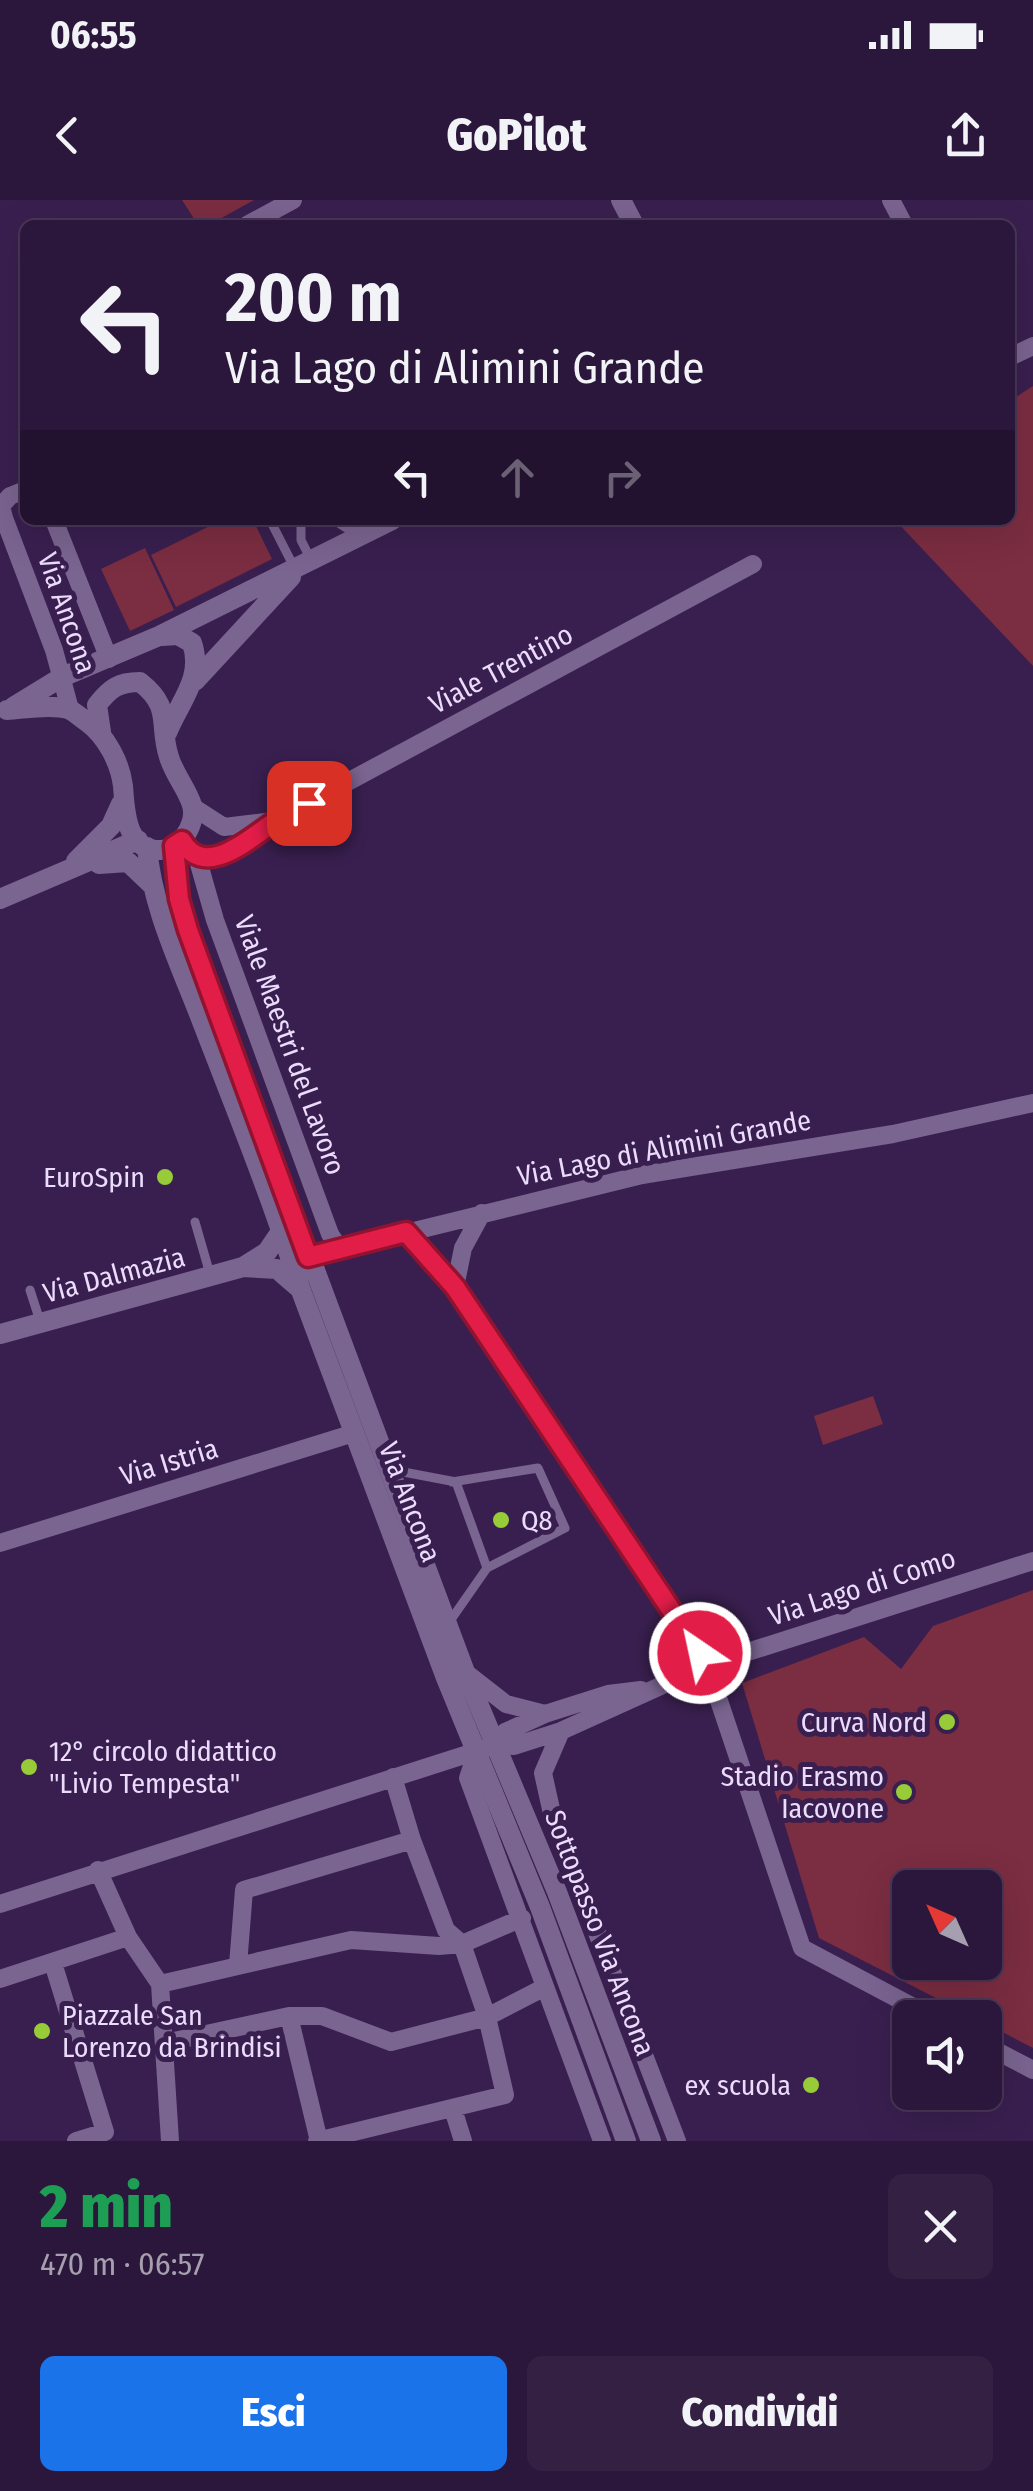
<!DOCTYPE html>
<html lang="it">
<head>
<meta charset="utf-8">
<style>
	body { margin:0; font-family:"Fira Sans Condensed",sans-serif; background:#332042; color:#f1f3f6; height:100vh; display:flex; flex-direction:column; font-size:38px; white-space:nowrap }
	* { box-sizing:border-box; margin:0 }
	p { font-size:32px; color:#a69faf }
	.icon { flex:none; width:55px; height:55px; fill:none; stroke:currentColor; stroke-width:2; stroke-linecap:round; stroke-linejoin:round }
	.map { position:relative; height:1941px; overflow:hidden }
	.panel { display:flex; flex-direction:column; background:#2b173b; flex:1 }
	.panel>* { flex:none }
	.banner { position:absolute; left:20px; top:20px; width:995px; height:305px; border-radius:15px; box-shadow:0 10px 40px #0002,0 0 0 2px #473655; background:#2b173b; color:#f1f3f6; overflow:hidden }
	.needle { width:65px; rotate:315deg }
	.controls { position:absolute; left:892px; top:1670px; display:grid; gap:20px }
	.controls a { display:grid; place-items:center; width:110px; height:110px; border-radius:15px; background:#2b173b; box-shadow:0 10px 40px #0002,0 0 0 2px #473655; font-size:50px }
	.pin { position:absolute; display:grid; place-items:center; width:85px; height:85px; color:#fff; margin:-42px; border-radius:20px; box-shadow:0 5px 15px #0006 }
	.me { position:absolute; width:110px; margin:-55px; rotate:326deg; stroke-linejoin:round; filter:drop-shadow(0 0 8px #0008) }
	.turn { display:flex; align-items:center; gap:35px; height:210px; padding:0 40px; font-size:45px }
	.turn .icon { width:130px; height:130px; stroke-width:2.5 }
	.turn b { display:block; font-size:70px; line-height:85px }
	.lanes { display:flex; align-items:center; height:95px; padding:0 40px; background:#0003; justify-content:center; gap:50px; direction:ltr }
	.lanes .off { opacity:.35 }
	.round { display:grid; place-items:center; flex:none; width:105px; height:105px; border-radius:15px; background:#332042 }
	.overview { display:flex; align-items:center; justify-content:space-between; height:170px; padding:0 40px }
	h1 { font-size:60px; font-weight:800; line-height:75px; color:#1e9e55 }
	.button { display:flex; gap:20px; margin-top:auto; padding:20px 40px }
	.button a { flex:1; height:115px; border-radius:15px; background:#1a73e8; color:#fff; font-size:40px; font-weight:800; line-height:115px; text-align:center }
	.button a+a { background:#332042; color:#f1f3f6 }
	.status { display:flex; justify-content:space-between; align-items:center; height:70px; padding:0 50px; background:#2b173b; direction:ltr }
	.status svg { height:28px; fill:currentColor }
	header { display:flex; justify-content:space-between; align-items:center; height:130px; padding:0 40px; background:#2b173b; font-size:45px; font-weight:800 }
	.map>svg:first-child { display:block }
</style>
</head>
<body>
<div class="status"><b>06:55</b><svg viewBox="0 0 49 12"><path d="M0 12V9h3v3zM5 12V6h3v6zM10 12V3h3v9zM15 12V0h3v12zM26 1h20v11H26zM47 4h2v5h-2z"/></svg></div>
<header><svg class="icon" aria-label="back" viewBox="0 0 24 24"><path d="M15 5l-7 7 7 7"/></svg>GoPilot<svg class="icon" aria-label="share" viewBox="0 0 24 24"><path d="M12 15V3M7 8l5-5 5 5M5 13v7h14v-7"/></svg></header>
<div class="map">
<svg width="1033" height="1941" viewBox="0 0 1033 1941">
	<rect width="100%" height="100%" fill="#391f4f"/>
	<!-- green -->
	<path fill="#7b2d41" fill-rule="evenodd" d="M 182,0 L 254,0 L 209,25 L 198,25 Z
		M 1033,186 L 1033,466 L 895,320 L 1010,320 L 1010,201 Z
		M 222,320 L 253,320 L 272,359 L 176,407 L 151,355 Z
		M 145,348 L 174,410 L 130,431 L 101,369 Z
		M 873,1196 L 883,1224 L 823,1245 L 814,1216 Z
		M 1033,1390 L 1033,1848 L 985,1823 L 985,1818 L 973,1817 L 819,1738 L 742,1483 L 864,1437 L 901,1469 L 933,1426 ZM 910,1688 L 985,1688 L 985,1762 L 910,1762 Z"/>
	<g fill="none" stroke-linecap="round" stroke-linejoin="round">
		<!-- service -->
		<path stroke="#7a6490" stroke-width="9" d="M 270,320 L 294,367
			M 301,320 L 301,340 L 311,360
			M 195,1022 L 210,1074
			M 30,1090 L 40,1121
			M 393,1270 L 456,1282 L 487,1368 L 450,1421
			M 452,1282 L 538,1268 L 565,1328 L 487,1368"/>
		<!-- minor -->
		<path stroke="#7a6490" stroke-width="18" d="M 891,0 L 904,25
			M 247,25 L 293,0
			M 1010,157 L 1033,146
			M 25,290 L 10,296 L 1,306 L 4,318 L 54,450 L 70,509
			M 54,320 L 109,459
			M 342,320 L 364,334
			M 193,607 L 224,627 L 274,621
			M 181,641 C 204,679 251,641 275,621 L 753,364
			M 197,657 L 215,720 L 330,1034 L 339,1048
			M 406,1031 L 455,1087 L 707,1465 L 802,1748 L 934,1818
			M 308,1057 L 642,975 L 893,934 L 1033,903
			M 455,1087 L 463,1048 L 482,1013
			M 0,1343 L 354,1233
			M 465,1472 L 506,1504 L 545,1514 L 608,1494 L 641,1490
			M 561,1531 L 543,1573 L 553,1618 L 677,1941
			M 496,1545 L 505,1532 L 545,1514
			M 477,1551 L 468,1578 L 602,1941
			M 98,1670 L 128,1737 L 160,1784 L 170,1941
			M 0,1704 L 477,1551 L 496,1545 L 514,1546 L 561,1531 L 707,1465 L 1033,1361
			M 53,1763 L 105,1932 L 76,1941
			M 238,1765 L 244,1690 L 412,1640
			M 0,1779 L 128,1737
			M 160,1784 L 351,1740 L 439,1746 L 462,1744 L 522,1718
			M 289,1816 L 319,1941
			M 165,1843 L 289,1816 L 322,1816 L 391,1842 L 487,1817 L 545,1787
			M 985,1845 L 1033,1870
			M 453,1909 L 463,1941
			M 317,1941 L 505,1895 L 487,1817 L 462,1744 L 446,1730 L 412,1640 L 393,1577"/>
		<!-- tertiary -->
		<path stroke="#7a6490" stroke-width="20" d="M 621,0 L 634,25
			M 162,436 L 178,435 L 192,443 C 204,478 179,502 167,533
			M 195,481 L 291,377
			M 13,507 L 62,477 L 159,436 L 392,320
			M 7,510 C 25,509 50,504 68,509 C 74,511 81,518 87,522 C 106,536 120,562 123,586 C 125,610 125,651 161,650 C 181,650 197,623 192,605 C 187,589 174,574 169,557 C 158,523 173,508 140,482 C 119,482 110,488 97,505 L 101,532
			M 175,646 L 179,699 L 188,730 L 465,1472 L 557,1692 L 651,1941
			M 147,647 C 152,706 178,760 199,814 C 234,905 271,995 300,1088 L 446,1478 L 540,1707 L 626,1941
			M 76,661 L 111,626 L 121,604
			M 99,664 L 128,662 L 150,683
			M 0,699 L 138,640
			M 243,1067 L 277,1069 L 299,1088
			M 0,1134 L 243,1067 L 267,1052 L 282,1030"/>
	</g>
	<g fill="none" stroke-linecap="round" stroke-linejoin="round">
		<defs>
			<path id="route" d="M 309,603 C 298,609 285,614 274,622 C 249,639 205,680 182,641 L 174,646 L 179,699 L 188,730 L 308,1057 L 406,1032 L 455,1087 L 700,1453"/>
		</defs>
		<!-- route casing -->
		<use href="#route" stroke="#92132f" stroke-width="25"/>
		<!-- route -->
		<use href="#route" stroke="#e11d48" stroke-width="18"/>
	</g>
	<!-- markers -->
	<g fill="#97cc38" stroke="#391f4f" stroke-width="4">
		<circle cx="165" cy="977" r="10"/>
		<circle cx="501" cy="1320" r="10"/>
		<circle cx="947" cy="1522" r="10"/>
		<circle cx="29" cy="1567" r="10"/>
		<circle cx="904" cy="1592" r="10"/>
		<circle cx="42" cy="1831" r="10"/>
		<circle cx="811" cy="1885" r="10"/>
	</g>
	<g text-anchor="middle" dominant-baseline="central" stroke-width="10" stroke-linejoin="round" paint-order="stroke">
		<!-- street labels -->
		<g font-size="28" fill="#ebdcfb" stroke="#391f4f">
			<text transform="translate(67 413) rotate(71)">Via Ancona</text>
			<text transform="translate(501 469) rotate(-28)">Viale Trentino</text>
			<text transform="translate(290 845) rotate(70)">Viale Maestri del Lavoro</text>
			<text transform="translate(664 948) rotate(-11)">Via Lago di Alimini Grande</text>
			<text transform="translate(114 1075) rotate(-15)">Via Dalmazia</text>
			<text transform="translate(169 1262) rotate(-17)">Via Istria</text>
			<text transform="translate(410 1302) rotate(69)">Via Ancona</text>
			<text transform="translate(862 1387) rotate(-18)">Via Lago di Como</text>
			<text transform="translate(600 1733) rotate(69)">Sottopasso Via Ancona</text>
		</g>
		<!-- poi labels -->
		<g font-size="28" fill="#ebdcfb" stroke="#391f4f" text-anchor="end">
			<text x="145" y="977">EuroSpin</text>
			<text x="521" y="1320" text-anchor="start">Q8</text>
			<text x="927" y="1522">Curva Nord</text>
			<text x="49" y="1551" text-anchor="start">12° circolo didattico<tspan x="49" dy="32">"Livio Tempesta"</tspan></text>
			<text x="884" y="1576">Stadio Erasmo<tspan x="884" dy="32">Iacovone</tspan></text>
			<text x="62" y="1815" text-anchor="start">Piazzale San<tspan x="62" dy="32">Lorenzo da Brindisi</tspan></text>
			<text x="791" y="1885">ex scuola</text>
		</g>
	</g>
</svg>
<div class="controls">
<a><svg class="needle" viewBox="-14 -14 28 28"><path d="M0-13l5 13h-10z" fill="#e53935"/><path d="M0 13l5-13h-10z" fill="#a69faf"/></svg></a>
<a><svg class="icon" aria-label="sound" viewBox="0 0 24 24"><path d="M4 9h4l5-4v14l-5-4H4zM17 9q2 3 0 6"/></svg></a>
</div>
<div class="pin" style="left:309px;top:603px;background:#d93025"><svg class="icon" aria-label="arrive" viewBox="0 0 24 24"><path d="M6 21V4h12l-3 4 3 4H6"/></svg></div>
<svg class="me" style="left:700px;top:1453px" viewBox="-20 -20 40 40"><circle r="17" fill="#e11d48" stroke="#fff" stroke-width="3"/><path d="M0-11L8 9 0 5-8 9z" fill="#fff"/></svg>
<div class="banner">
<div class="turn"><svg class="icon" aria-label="left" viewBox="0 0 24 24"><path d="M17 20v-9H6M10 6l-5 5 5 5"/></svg><div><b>200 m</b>Via Lago di Alimini Grande</div></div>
<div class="lanes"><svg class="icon" aria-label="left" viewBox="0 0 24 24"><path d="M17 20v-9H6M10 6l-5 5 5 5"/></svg><svg class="icon off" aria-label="ahead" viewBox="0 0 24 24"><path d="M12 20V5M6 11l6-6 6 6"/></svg><svg class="icon off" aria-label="right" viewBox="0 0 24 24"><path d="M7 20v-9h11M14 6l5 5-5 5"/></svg></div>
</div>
</div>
<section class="panel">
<div class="overview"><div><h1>2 min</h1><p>470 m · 06:57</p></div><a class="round"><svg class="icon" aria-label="close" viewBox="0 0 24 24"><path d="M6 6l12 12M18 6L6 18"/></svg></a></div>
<div class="button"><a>Esci</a><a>Condividi</a></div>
</section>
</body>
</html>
